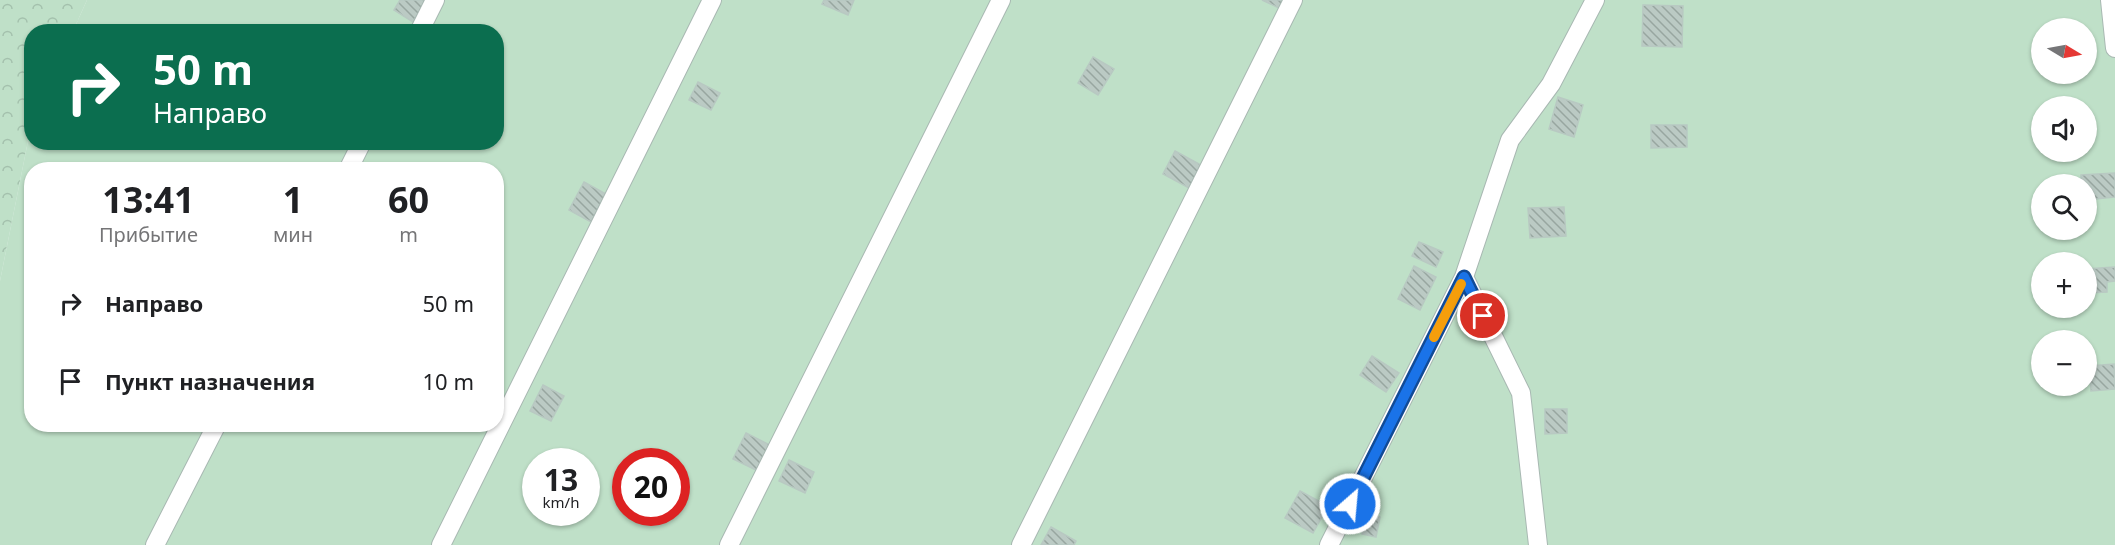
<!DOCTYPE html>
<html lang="ru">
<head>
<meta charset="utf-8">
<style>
	body { margin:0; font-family:"Noto Sans",sans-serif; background:#f2f2f2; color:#202124; height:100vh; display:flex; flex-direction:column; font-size:22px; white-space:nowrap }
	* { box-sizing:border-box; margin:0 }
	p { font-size:20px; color:#757577 }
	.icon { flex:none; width:33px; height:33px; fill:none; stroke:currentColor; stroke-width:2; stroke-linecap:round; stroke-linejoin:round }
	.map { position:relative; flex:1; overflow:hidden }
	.panel { position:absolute; left:24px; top:162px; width:480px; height:270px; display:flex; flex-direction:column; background:#fff; border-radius:24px; box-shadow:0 2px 4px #0004 }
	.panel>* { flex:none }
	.hud { position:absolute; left:24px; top:24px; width:480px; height:126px; border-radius:24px; box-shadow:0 2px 4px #0004; background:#0b6e4f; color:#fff; overflow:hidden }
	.needle { width:39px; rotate:100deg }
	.buttons { position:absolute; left:2031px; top:18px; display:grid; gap:12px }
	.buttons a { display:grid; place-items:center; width:66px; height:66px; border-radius:50%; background:#fff; box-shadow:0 2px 4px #0004; font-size:30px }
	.speed { position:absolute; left:522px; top:448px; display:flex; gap:12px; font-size:30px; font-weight:700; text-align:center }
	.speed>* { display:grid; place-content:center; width:78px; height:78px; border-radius:50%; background:#fff; box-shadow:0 2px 4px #0004; line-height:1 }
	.speed small { font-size:15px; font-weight:400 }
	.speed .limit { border:9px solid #d22; background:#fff; color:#111 }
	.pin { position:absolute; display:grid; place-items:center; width:51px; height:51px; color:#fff; margin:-26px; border:3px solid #fff; border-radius:50%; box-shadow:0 2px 6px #0007 }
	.me { position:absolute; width:66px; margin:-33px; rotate:27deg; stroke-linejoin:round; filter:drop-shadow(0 0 4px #0008) }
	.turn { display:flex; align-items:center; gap:21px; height:126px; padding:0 30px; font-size:27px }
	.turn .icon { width:78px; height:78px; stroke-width:2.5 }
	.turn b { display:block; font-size:42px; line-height:51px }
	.eta { display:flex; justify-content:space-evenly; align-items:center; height:102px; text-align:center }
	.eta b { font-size:36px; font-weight:700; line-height:42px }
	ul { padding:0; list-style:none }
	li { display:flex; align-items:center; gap:18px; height:78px; padding:0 30px }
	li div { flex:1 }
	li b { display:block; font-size:22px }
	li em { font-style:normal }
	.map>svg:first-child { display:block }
</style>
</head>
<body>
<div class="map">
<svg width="2115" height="545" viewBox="0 0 2115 545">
	<defs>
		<pattern id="forest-crowns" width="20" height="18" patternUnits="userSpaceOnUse" patternTransform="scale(1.5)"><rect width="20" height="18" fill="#bfe0c8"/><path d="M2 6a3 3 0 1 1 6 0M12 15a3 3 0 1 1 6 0" fill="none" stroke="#a4c1ad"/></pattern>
		<pattern id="building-back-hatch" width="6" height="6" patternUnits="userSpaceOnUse" patternTransform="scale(1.5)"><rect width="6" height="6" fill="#bbcac4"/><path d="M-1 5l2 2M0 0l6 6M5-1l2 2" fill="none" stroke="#98a6a0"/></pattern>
	</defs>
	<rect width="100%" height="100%" fill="#e6efeb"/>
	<!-- forest -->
	<path fill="url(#forest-crowns)" d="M 0,0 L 87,0 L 73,31 L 32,32 L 31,126 L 0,281 Z"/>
	<!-- garden -->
	<path fill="#bfe0c8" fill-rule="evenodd" d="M 87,0 L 2115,0 L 2115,545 L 0,545 L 0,281 L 31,126 L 32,142 L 496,142 L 496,32 L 73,31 ZM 2042,28 L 2086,28 L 2086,74 L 2042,74 ZM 2042,106 L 2086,106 L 2086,152 L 2042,152 ZM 32,170 L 496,170 L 496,424 L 32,424 ZM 2042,184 L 2086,184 L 2086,230 L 2042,230 ZM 2042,262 L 2086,262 L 2086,308 L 2042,308 ZM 2042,340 L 2086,340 L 2086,386 L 2042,386 ZM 536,462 L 586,462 L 586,513 L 536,513 ZM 626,462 L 676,462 L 676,513 L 626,513 Z"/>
	<!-- building -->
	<path fill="url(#building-back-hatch)" stroke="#b8c9c2" stroke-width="1.5" d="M 400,0 L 427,0 L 413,22 L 394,10 Z
		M 824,0 L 854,0 L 848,15 L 822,4 Z
		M 1262,0 L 1285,0 L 1281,9 Z
		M 1643,5 L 1683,6 L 1682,47 L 1642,46 Z
		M 1093,57 L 1114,69 L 1098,95 L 1078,83 Z
		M 698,82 L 720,93 L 711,110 L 689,100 Z
		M 1558,97 L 1583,105 L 1574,137 L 1549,129 Z
		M 1651,125 L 1687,125 L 1687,147 L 1651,148 Z
		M 1175,151 L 1201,165 L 1189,188 L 1163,174 Z
		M 2115,173 L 2115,197 L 2086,200 L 2086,184 L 2081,184 L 2081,175 Z
		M 584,182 L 606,194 L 591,222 L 569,210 Z
		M 1564,207 L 1566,236 L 1530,238 L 1528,208 Z
		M 1419,242 L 1443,252 L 1436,267 L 1412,256 Z
		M 1414,266 L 1436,277 L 1420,310 L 1398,299 Z
		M 2115,267 L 2115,281 L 2107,282 L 2107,292 L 2086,293 L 2086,269 Z
		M 1372,356 L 1399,373 L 1386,392 L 1360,375 Z
		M 2114,364 L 2115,389 L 2091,391 L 2089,366 Z
		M 543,385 L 564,396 L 551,421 L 530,411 Z
		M 1545,409 L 1567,409 L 1567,433 L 1545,434 Z
		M 746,433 L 772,446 L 760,472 L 733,459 Z
		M 789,460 L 814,472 L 805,493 L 779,481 Z
		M 1300,491 L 1328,506 L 1313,533 L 1285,518 Z
		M 1366,514 L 1380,517 L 1376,537 L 1362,534 Z
		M 1051,527 L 1076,541 L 1074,545 L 1041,545 Z"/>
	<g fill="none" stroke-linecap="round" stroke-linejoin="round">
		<defs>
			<path id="minor" d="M 2110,0 L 2115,48
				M 419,32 L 435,0
				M 348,170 L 362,142
				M 1464,277 L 1521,393 L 1538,545
				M 155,545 L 217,424
				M 441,545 L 712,0
				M 729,545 L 1001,0
				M 1021,545 L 1293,0
				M 1329,545 L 1464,277 L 1510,140 L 1551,84 L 1595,0"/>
		</defs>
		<!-- minor casing -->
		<use href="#minor" stroke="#a8b8b2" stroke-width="20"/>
		<!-- minor -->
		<use href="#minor" stroke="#fff" stroke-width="18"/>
	</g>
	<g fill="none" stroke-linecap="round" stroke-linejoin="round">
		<defs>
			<path id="route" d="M 1350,504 L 1464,277 L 1483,316"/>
		</defs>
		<!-- route casing -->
		<use href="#route" stroke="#114b97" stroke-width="15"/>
		<!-- route -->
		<use href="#route" stroke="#1a73e8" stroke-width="10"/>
		<!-- slow -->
		<path stroke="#f59e0b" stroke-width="10" d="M 1434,337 L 1461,284"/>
	</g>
</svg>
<div class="buttons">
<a><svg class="needle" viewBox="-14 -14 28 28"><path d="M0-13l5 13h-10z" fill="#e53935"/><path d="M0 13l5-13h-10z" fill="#757577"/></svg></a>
<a><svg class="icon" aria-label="sound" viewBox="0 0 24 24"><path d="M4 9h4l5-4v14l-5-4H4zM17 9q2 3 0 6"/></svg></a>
<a><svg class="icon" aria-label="search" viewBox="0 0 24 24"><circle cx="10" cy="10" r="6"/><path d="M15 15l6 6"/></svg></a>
<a>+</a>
<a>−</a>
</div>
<div class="speed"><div>13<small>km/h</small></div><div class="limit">20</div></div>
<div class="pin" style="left:1483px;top:316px;background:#d93025"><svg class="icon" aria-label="arrive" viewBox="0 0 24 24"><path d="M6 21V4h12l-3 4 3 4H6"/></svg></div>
<svg class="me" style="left:1350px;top:504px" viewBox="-20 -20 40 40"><circle r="17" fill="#1a73e8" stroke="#fff" stroke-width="3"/><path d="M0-11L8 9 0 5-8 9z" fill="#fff"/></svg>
<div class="hud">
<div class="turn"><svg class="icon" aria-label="right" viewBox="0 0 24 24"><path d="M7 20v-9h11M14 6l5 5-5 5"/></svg><div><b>50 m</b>Направо</div></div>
</div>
<section class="panel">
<div class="eta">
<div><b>13:41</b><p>Прибытие</p></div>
<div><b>1</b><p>мин</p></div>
<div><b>60</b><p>m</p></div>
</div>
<ul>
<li><svg class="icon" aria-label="right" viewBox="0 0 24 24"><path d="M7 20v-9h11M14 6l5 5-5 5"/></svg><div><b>Направо</b></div><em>50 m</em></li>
<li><svg class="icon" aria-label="arrive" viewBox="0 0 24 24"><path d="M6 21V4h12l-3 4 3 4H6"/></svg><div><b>Пункт назначения</b></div><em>10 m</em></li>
</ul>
</section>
</div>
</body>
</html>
